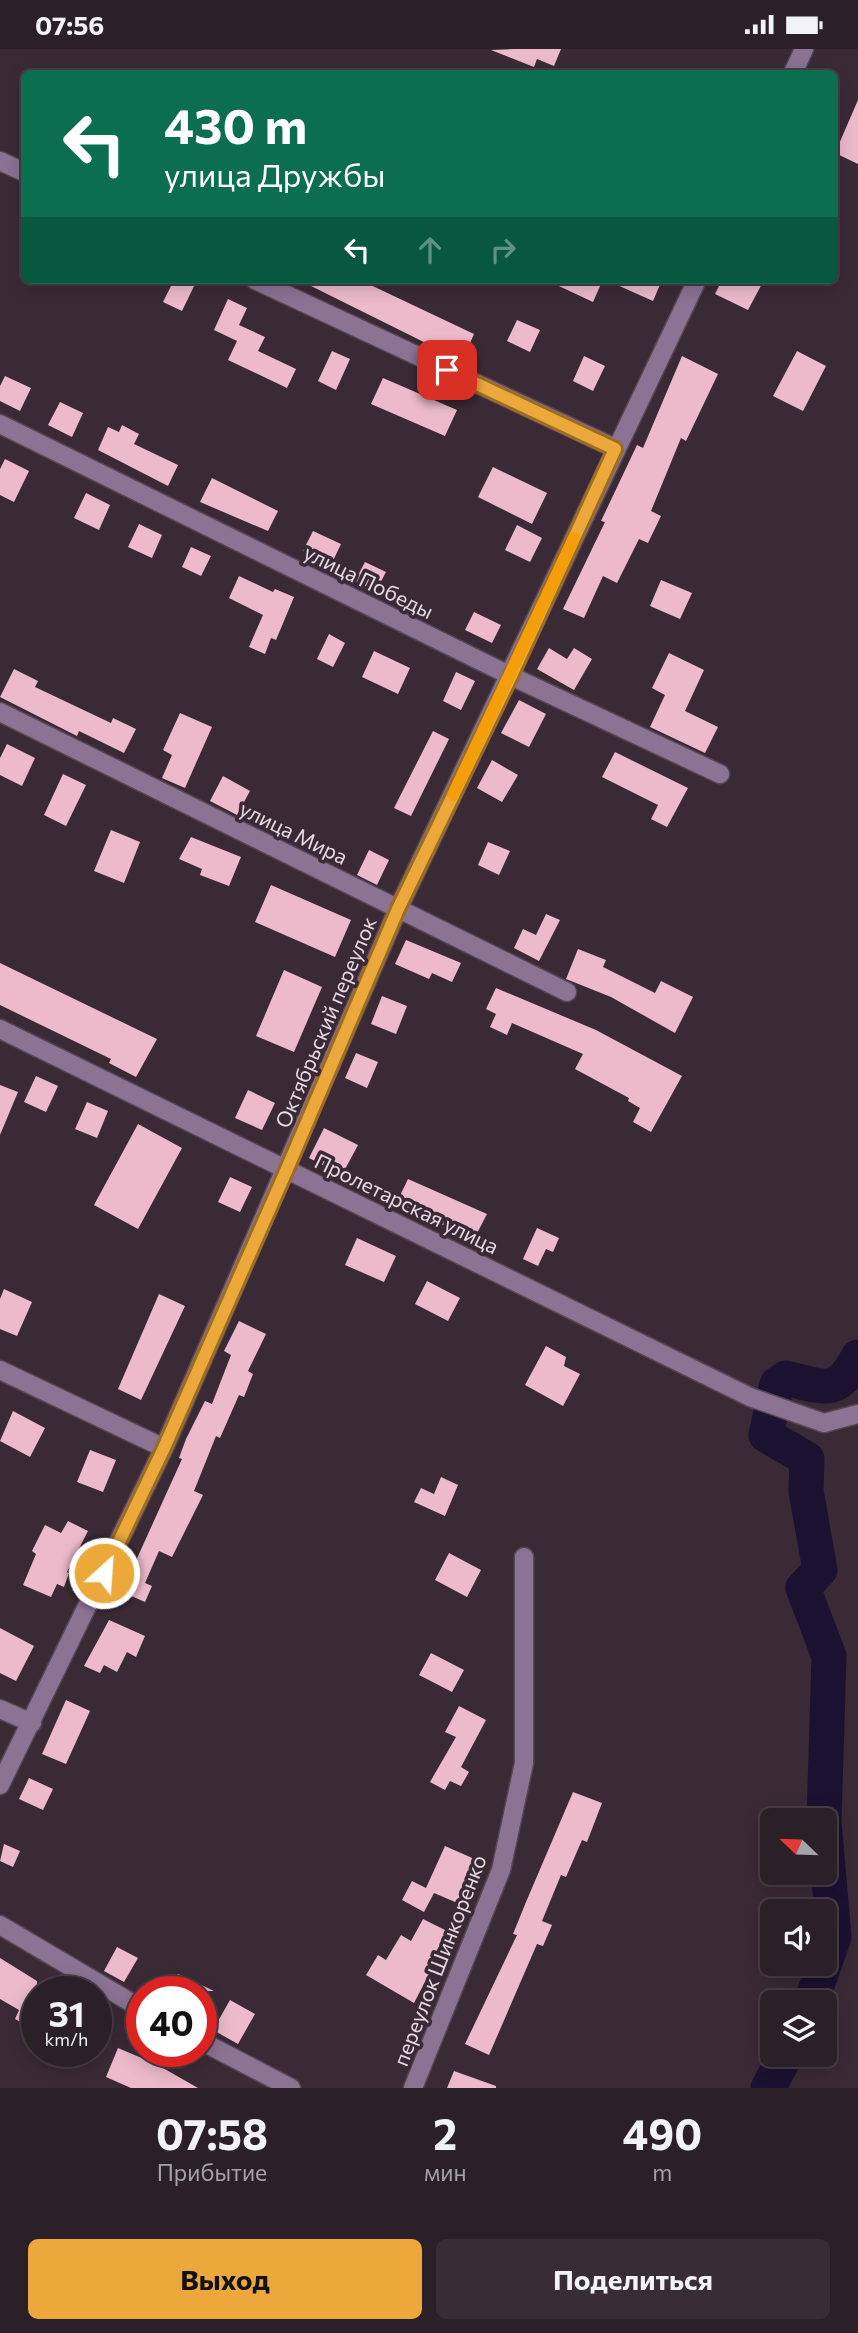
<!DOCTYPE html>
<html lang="ru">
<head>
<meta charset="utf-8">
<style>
	body { margin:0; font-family:Commissioner,sans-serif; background:#382d34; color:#f1f3f6; height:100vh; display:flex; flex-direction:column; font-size:26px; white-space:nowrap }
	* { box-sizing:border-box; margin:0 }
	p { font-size:23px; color:#a6a3a8 }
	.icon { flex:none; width:38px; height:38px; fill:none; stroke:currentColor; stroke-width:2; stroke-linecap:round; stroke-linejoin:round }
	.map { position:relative; height:2039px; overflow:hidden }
	.sheet { display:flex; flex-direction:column; background:#2c2028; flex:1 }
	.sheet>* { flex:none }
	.banner { position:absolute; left:21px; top:21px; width:817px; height:214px; border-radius:10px; box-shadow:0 4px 18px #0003,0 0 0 2px #483e45; background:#0b6e4f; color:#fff; overflow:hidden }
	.needle { width:46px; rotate:293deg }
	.controls { position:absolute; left:760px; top:1759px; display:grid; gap:14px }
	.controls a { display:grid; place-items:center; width:77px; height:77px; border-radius:10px; background:#2c2028; box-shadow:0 4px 18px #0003,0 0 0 2px #483e45; font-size:35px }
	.speed { position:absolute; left:21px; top:1927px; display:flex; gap:14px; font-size:35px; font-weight:700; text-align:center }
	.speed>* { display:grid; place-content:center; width:91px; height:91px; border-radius:50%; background:#2c2028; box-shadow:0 4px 18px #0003,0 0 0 2px #483e45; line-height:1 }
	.speed small { font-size:18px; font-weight:400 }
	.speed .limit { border:10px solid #d22; background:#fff; color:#111 }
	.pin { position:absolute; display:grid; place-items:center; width:60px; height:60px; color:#fff; margin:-30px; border-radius:14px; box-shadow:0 4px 10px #0006 }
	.me { position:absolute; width:77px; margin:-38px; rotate:26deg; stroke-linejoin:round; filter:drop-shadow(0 0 5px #0008) }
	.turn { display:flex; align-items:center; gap:24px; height:147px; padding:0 28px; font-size:32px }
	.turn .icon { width:91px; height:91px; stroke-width:2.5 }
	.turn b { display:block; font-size:49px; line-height:60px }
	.lanes { display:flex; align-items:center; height:66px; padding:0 28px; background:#0003; justify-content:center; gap:35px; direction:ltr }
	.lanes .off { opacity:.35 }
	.eta { display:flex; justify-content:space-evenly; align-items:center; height:119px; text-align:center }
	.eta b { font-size:42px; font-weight:700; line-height:49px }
	.button { display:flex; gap:14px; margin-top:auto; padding:14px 28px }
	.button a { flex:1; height:80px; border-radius:10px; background:#eda83b; color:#111; font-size:28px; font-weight:700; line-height:80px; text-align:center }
	.button a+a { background:#382d34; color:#f1f3f6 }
	.status { display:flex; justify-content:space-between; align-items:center; height:49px; padding:0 35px; background:#2c2028; direction:ltr }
	.status svg { height:19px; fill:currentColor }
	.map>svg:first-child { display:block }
</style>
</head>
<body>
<div class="status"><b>07:56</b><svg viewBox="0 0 49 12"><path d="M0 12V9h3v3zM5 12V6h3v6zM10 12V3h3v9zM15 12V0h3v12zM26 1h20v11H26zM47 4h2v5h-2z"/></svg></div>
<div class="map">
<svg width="858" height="2039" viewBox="0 0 858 2039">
	<rect width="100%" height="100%" fill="#3a2a36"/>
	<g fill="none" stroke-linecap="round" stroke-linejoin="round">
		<!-- river -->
		<path stroke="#1c1131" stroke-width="35" d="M 824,1771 L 829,1607 L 803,1539 L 820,1521 L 806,1442 L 807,1410 L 766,1386 L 777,1335 L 786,1329 C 823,1338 837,1348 858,1308
			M 811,1953 L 834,1888 L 824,1773
			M 768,2039 L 786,2006"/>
	</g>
	<!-- building -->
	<path fill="#ecbacb" d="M 514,0 L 561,0 L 554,17 L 537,10 L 534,18 L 491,1 Z
		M 858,51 L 858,115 L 835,104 Z
		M 174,231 L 197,231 L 182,262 L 163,253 Z
		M 299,231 L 360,231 L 474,285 L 462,312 Z
		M 546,231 L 593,231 L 601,235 L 593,253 Z
		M 606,231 L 662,231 L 653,252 Z
		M 722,231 L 764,231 L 748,261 L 715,245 Z
		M 228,250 L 247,259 L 239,276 L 265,288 L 258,302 L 296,320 L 287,339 L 228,311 L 237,292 L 214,281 Z
		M 517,271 L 540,281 L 530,303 L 507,292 Z
		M 332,302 L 350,310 L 336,341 L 318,332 Z
		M 797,302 L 826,317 L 803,362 L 773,347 Z
		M 584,307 L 605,317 L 593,342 L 573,332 Z
		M 682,307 L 718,325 L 686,392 L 681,389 L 651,462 L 661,467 L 648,494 L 639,490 L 617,534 L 603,527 L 584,569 L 563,560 L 605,473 L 601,472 L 637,396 L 643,399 Z
		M 5,327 L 31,339 L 20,362 L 0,352 L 0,337 Z
		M 383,329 L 457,361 L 445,387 L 371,355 Z
		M 60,353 L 83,364 L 72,388 L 48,376 Z
		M 122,376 L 139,385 L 134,395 L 178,416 L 168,437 L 98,401 L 108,378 L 119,383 Z
		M 5,410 L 29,422 L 14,453 L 0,446 L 0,420 Z
		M 493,418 L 547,444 L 532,475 L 478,448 Z
		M 212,429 L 278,462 L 268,482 L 200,453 Z
		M 86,444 L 110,456 L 99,481 L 74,469 Z
		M 139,475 L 162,486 L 152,509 L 128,498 Z
		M 517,476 L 542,489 L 530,513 L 505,501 Z
		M 313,482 L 341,495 L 331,516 L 303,502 Z
		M 191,498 L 211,507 L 201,527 L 182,518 Z
		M 365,513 L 386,523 L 376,542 L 355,532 Z
		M 239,527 L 273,543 L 275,540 L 294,548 L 276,591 L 271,589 L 265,605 L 249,598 L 263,566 L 229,549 Z
		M 661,531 L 692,544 L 680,570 L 650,557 Z
		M 474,563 L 501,576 L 492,594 L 465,581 Z
		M 329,585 L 345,594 L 333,618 L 317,610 Z
		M 549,599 L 567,610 L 574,599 L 592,610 L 574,641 L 537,620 Z
		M 374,602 L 410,619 L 398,645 L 362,628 Z
		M 669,604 L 704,621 L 685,662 L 718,678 L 705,704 L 650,678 L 665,646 L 652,639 Z
		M 14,620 L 38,632 L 35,638 L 111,674 L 113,669 L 136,680 L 124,704 L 79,682 L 77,687 L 0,648 Z
		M 456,623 L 475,632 L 461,661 L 443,652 Z
		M 519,651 L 546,665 L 529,698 L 501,684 Z
		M 180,664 L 212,678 L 185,739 L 162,729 L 172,706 L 163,701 Z
		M 433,682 L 449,690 L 411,767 L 394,759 Z
		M 7,695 L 35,709 L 22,737 L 0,726 L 0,709 Z
		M 615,703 L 688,739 L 667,778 L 651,770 L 658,756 L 602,728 Z
		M 492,711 L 518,726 L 502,753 L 477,739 Z
		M 63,725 L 86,736 L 66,777 L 44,766 Z
		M 223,727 L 250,742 L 237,766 L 210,752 Z
		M 111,781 L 140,793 L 124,834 L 94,822 Z
		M 191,788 L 241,808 L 229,837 L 200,826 L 202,820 L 179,810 Z
		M 488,793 L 510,802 L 499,826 L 478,816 Z
		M 369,801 L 389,811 L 377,836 L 357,826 Z
		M 271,836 L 351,871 L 335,908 L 255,873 Z
		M 546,865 L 560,871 L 539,912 L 514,899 L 523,880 L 536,886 Z
		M 406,891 L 461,914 L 452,933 L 432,924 L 429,930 L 395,915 Z
		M 578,900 L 606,911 L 603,918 L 655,944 L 661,932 L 693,948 L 675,984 L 611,948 L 566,930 Z
		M 0,914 L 157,990 L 136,1028 L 109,1014 L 111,1010 L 0,956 Z
		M 284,921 L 322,938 L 294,1003 L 256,987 Z
		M 496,939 L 596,981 L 682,1027 L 651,1083 L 633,1073 L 640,1059 L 628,1052 L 629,1049 L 575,1020 L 583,1005 L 512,974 L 507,986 L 490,978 L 496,965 L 486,960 Z
		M 382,947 L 407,957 L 396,985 L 371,975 Z
		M 356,1004 L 378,1013 L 367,1039 L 345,1029 Z
		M 36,1027 L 58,1037 L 46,1063 L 24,1053 Z
		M 0,1036 L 18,1043 L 0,1086 Z
		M 248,1041 L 275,1054 L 262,1081 L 235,1069 Z
		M 87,1053 L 108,1062 L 97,1089 L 75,1080 Z
		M 138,1075 L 182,1099 L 138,1180 L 94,1156 Z
		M 324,1079 L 358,1096 L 342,1126 L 309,1109 Z
		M 230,1128 L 252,1138 L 240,1163 L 218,1153 Z
		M 408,1130 L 487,1165 L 473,1192 L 422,1165 L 421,1168 L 395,1157 Z
		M 537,1179 L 559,1189 L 553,1203 L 546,1200 L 538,1217 L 523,1210 Z
		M 357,1189 L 396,1207 L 384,1233 L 345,1216 Z
		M 427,1232 L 460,1249 L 448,1272 L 415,1255 Z
		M 4,1240 L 32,1253 L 17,1287 L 0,1280 L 0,1250 Z
		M 159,1245 L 185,1257 L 141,1351 L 118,1340 Z
		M 239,1272 L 266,1285 L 248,1322 L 253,1325 L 244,1348 L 239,1346 L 220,1389 L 216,1387 L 194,1442 L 203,1446 L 172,1508 L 159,1502 L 145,1534 L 152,1537 L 145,1553 L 129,1546 L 136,1530 L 129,1527 L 182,1410 L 179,1409 L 186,1390 L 205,1352 L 212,1355 L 231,1306 L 224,1302 Z
		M 546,1297 L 566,1308 L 564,1317 L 580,1325 L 563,1357 L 525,1336 Z
		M 13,1362 L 45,1379 L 30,1408 L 0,1392 Z
		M 90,1401 L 116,1411 L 103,1443 L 77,1433 Z
		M 441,1428 L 458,1436 L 445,1467 L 414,1453 L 421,1439 L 434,1445 Z
		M 68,1472 L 88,1482 L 67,1523 L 69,1524 L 64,1538 L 57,1535 L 51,1548 L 23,1536 L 36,1505 L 32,1502 L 45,1476 L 61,1484 Z
		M 449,1504 L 481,1521 L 467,1548 L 435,1531 Z
		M 109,1571 L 145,1587 L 136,1608 L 127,1603 L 117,1623 L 104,1616 L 100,1624 L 84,1617 Z
		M 0,1579 L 34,1597 L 16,1632 L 0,1624 Z
		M 431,1604 L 464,1621 L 452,1643 L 419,1626 Z
		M 66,1651 L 90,1662 L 66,1715 L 42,1705 Z
		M 459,1657 L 486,1671 L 461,1718 L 469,1723 L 461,1737 L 450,1732 L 445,1741 L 430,1733 L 456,1688 L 445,1683 Z
		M 29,1729 L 53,1740 L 43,1761 L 19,1750 Z
		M 573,1743 L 602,1754 L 587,1793 L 582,1791 L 566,1828 L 561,1826 L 542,1872 L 552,1876 L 543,1897 L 537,1895 L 489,2006 L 465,1995 L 517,1886 L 513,1885 L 526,1853 Z
		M 4,1795 L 20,1802 L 13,1818 L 0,1812 Z
		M 445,1797 L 479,1812 L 462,1856 L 434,1844 L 424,1863 L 402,1851 L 412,1832 L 426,1839 Z
		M 423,1870 L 447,1882 L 435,1906 L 438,1908 L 414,1954 L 366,1926 L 378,1906 L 386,1911 L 401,1886 L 411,1892 Z
		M 117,1898 L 138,1909 L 124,1933 L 104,1922 Z
		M 0,1909 L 37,1932 L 37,1982 L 15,1970 L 19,1961 L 0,1950 Z
		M 178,1925 L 214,1942 L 169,1942 Z
		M 230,1951 L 255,1965 L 238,1995 L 213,1981 Z
		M 118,1999 L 156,2015 L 198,2039 L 131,2039 L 106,2028 Z
		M 454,2022 L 496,2037 L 496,2039 L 447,2039 Z"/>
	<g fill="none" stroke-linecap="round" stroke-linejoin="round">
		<defs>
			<path id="minor" d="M 793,24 L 804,0
				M 0,112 L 24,123
				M 255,231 L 615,399
				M 0,375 L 511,627 L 720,725
				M 0,663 L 567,943
				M 0,980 L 750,1348 L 824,1374 L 858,1365
				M 0,1321 L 164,1399
				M 0,1660 L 32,1674
				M 0,1736 L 164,1399 L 398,860 L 697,231
				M 0,1876 L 142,1960
				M 201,1992 L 291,2039
				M 413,2039 L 501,1821 L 524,1714 L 524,1508"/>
		</defs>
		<!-- minor casing -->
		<use href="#minor" stroke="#564652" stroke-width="21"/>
		<!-- minor -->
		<use href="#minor" stroke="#8b7393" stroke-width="18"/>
	</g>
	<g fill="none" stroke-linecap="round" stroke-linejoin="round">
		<defs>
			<path id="route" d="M 104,1524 L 164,1399 L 287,1120 L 398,860 L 511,627 L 615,400 L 447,321"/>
		</defs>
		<!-- route casing -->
		<use href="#route" stroke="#9a6d26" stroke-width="18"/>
		<!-- route -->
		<use href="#route" stroke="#eda83b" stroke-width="12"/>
		<!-- slow -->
		<path stroke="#f59e0b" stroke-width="12" d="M 453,746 L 574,489"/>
	</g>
	<g text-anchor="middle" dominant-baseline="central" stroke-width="7" stroke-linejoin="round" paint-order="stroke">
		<!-- street labels -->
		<g font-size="21" fill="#e6dbe2" stroke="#3a2a36">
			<text transform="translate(369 532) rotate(26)">улица Победы</text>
			<text transform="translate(294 783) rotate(26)">улица Мира</text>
			<text transform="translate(325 973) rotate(-67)">Октябрьский переулок</text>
			<text transform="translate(407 1154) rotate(26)">Пролетарская улица</text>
			<text transform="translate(439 1911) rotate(-69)">переулок Шинкоренко</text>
		</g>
	</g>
</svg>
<div class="controls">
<a><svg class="needle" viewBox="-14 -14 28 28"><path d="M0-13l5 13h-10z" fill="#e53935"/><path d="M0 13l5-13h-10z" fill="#a6a3a8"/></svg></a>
<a><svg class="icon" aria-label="sound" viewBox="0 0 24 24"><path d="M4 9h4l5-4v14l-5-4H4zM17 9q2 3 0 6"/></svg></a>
<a><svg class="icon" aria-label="layers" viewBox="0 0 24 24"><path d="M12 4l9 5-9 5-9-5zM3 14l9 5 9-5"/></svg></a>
</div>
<div class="speed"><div>31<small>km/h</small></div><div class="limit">40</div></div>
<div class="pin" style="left:447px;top:321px;background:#d93025"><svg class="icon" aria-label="arrive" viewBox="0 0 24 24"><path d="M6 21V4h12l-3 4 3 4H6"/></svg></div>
<svg class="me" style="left:104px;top:1524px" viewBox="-20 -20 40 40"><circle r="17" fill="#eda83b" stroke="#fff" stroke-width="3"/><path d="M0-11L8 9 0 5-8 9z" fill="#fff"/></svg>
<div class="banner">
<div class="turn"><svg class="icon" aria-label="left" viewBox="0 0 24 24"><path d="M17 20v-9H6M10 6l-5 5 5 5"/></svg><div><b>430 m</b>улица Дружбы</div></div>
<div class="lanes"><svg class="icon" aria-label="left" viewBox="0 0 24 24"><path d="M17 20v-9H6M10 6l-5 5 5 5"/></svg><svg class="icon off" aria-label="ahead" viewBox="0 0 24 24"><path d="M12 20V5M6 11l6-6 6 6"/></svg><svg class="icon off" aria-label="right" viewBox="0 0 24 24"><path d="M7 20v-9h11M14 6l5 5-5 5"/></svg></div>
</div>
</div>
<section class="sheet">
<div class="eta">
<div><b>07:58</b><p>Прибытие</p></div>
<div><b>2</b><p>мин</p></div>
<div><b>490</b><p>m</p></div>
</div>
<div class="button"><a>Выход</a><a>Поделиться</a></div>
</section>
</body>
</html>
